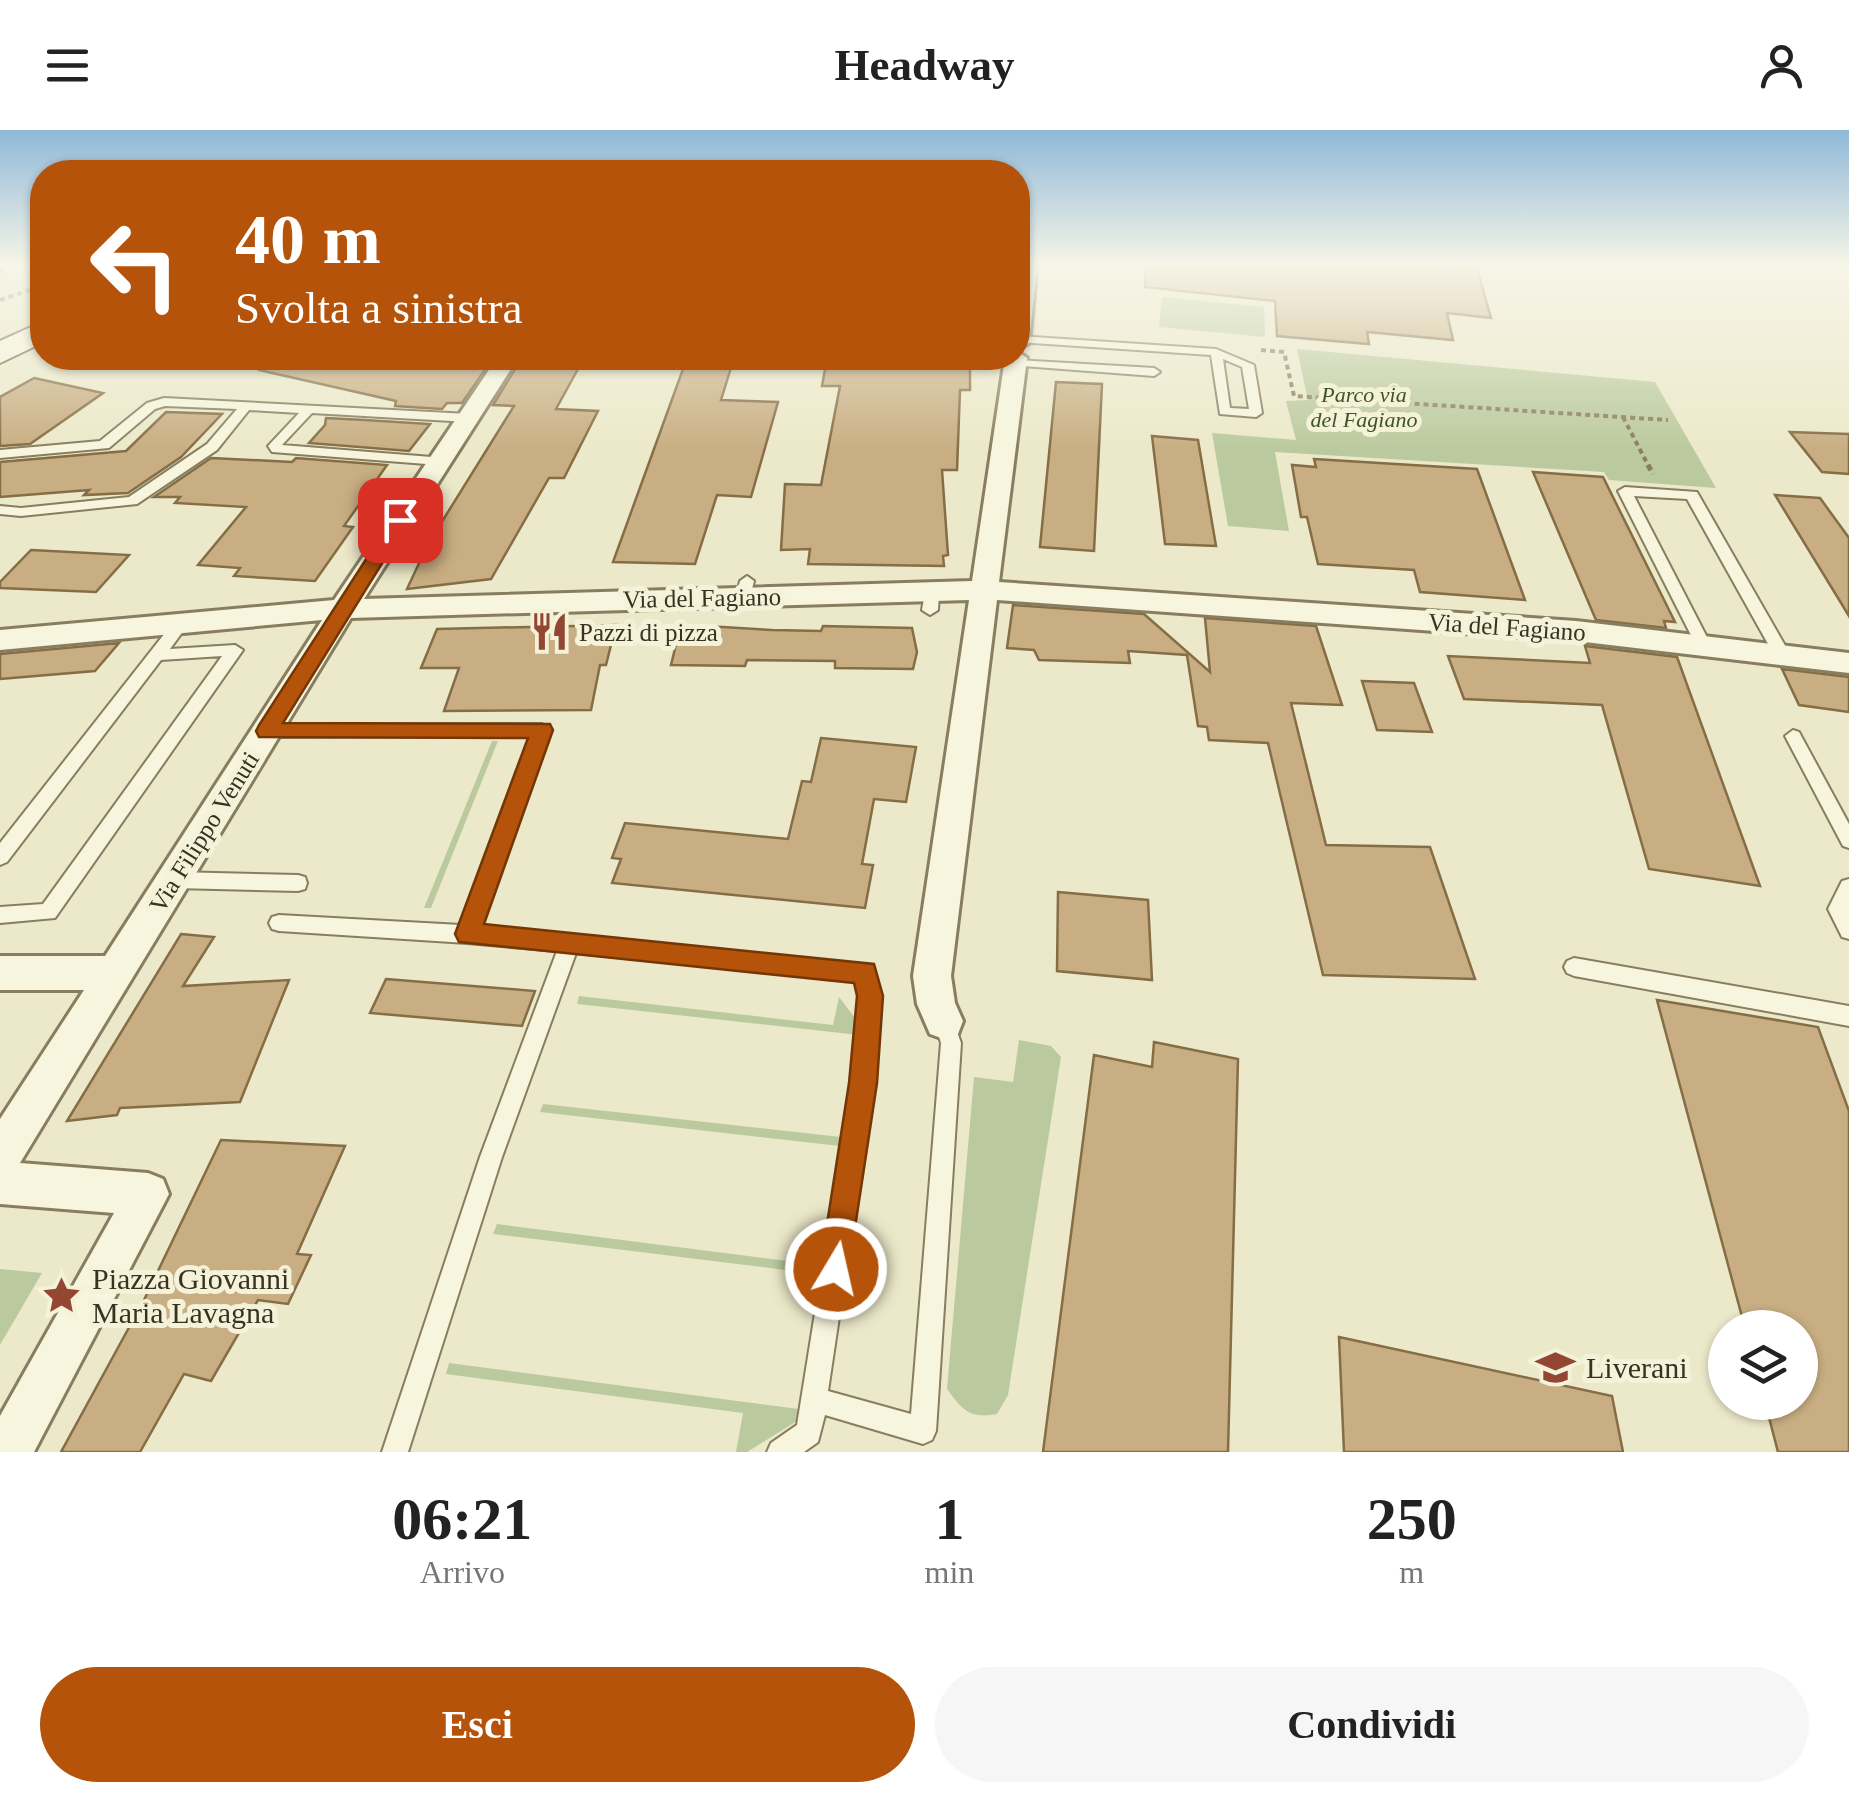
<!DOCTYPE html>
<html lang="it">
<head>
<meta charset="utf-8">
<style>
	body { margin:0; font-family:Georgia,serif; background:#f6f6f6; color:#222; height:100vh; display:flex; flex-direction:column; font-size:38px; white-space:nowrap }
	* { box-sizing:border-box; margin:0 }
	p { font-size:32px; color:#767676 }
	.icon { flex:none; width:55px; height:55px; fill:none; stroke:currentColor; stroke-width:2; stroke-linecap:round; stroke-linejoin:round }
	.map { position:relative; height:1322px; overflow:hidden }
	.details { display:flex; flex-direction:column; background:#fff; flex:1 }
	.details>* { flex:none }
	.top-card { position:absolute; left:30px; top:30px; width:1000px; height:210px; border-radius:40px; box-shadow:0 2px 8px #0004; background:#b45309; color:#fff; overflow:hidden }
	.tools { position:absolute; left:1708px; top:1180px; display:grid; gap:20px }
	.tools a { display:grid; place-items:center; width:110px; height:110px; border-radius:50%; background:#fff; box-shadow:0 2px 8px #0004; font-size:50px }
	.pin { position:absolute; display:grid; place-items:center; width:85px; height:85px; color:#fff; margin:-42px; border-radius:20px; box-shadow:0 5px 15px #0006 }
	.me { position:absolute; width:110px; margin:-55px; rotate:9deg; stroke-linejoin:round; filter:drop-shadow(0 0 8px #0008) }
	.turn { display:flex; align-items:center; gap:35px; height:210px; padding:0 40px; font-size:45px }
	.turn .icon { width:130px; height:130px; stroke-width:2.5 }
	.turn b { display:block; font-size:70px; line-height:85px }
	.eta { display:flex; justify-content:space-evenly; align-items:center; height:170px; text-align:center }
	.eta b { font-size:60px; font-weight:700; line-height:70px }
	.primary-button { display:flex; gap:20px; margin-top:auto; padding:20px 40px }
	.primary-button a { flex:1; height:115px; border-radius:60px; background:#b45309; color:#fff; font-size:40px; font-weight:700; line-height:115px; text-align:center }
	.primary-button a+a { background:#f6f6f6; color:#222 }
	header { display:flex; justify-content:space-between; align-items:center; height:130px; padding:0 40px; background:#fff; font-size:45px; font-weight:700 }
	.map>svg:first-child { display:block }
</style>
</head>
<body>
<header><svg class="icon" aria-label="menu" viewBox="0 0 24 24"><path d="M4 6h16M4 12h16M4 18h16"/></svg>Headway<svg class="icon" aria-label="person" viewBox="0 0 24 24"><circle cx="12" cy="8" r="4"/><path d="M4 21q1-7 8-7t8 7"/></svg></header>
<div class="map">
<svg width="1849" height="1322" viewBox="0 0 1849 1322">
	<rect width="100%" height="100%" fill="#ece9ca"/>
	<!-- green -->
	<path fill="#bbca9e" d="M 1162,167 L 1264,177 L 1265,207 L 1159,197 Z
		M 1297,219 L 1655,252 L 1716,358 L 1609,350 L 1604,342 L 1275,322 L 1289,401 L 1228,396 L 1212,303 L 1296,310 L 1286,271 L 1308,270 Z
		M 492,611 L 498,611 L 431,778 L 424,778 Z
		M 579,866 L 833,895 L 839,867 L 861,896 L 859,905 L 577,874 Z
		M 1019,910 L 1051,916 L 1061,927 L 1008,1265 L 997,1284 C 970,1289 962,1280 947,1259 L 974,947 L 1013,952 Z
		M 543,974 L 841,1007 L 840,1016 L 540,982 Z
		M 497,1094 L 819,1135 L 818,1144 L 493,1104 Z
		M 0,1139 L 42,1143 L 0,1215 Z
		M 449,1233 L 799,1279 L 797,1291 L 747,1322 L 736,1322 L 743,1283 L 446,1244 Z"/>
	<!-- building -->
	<path fill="#c8ae82" stroke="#856d46" stroke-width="2.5" d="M 1146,135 L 1427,135 L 1477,139 L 1491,188 L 1447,183 L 1453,210 L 1367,202 L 1369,214 L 1277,206 L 1275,171 L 1145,157 Z
		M 261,228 L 493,228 L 462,273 L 447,273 L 442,279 L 395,276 L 396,271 L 259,240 Z
		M 522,228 L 584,228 L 556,279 L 598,281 L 564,348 L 549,348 L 491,449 L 407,459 L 428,414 L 514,276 L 493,275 Z
		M 687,228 L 734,228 L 721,270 L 778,272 L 751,367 L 717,365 L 695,434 L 613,432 Z
		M 827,228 L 970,228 L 970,260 L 960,260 L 957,340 L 942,340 L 948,425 L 943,426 L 944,436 L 808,434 L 810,419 L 781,420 L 785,354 L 821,355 L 840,256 L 822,256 Z
		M 34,248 L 103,263 L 30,314 L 0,316 L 0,267 Z
		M 1056,252 L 1102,254 L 1094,421 L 1040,417 Z
		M 166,282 L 222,284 L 181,327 L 128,363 L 84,365 L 89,360 L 0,367 L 0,332 L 126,321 Z
		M 326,288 L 365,290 L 430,294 L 409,321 L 309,313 L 325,295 Z
		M 1790,302 L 1849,304 L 1849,344 L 1822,342 Z
		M 1152,306 L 1198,310 L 1216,416 L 1165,414 Z
		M 211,328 L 292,332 L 296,328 L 387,335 L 344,396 L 353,397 L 315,451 L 234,446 L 240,438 L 198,435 L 246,377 L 175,373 L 180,367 L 154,367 Z
		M 1314,329 L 1477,339 L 1525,470 L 1420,462 L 1414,440 L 1318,434 L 1307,387 L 1301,387 L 1292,335 L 1316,337 Z
		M 1533,342 L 1603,347 L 1675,492 L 1664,491 L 1666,498 L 1596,490 Z
		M 1775,365 L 1820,368 L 1849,408 L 1849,486 Z
		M 31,420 L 129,425 L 96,462 L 0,458 L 0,452 Z
		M 1013,475 L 1144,484 L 1210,542 L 1205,488 L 1316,496 L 1342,575 L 1291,573 L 1326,715 L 1430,717 L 1475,849 L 1323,845 L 1268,613 L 1209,610 L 1207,597 L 1198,596 L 1187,525 L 1128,521 L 1130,533 L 1039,530 L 1034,520 L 1007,518 Z
		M 616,495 L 606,535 L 600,535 L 591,580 L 444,581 L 459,538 L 421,538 L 437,499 Z
		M 706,496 L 772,500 L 821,501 L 823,496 L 912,498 L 917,522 L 913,539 L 835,538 L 835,531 L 747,530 L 745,536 L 671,535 L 680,498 Z
		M 119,513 L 95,541 L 0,549 L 0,524 Z
		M 1585,516 L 1677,527 L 1760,756 L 1649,739 L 1602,575 L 1464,569 L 1448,526 L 1590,533 Z
		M 1782,539 L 1849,547 L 1849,582 L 1799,575 Z
		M 1362,551 L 1414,553 L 1432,602 L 1377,600 Z
		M 821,608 L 916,617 L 906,672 L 874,669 L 862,734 L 873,735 L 865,778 L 612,753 L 621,729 L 612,728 L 625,693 L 788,709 L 802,651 L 811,652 Z
		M 1058,762 L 1148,770 L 1152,850 L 1057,841 Z
		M 181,804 L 214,807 L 183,856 L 289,850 L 240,972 L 120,978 L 117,985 L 67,991 Z
		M 386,849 L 535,861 L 522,896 L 370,883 Z
		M 1657,870 L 1818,897 L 1849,981 L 1849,1322 L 1778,1322 L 1765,1272 L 1800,1272 L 1800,1198 L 1745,1198 Z
		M 1154,912 L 1238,929 L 1228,1322 L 1043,1322 L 1094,925 L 1152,937 Z
		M 221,1010 L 345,1016 L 297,1124 L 311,1125 L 288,1174 L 258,1170 L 211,1251 L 184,1244 L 140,1322 L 61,1322 L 144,1170 Z
		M 1339,1207 L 1612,1266 L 1623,1322 L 1344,1322 Z"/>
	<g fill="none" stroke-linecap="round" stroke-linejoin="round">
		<defs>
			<path id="lane" d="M 1018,206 L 1216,219 L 1254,235 L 1262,283 L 1256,287 L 1220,284 L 1211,225 L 1018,212 ZM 1223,229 L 1242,237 L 1249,279 L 1230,278 Z
				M 1015,230 L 1154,238 L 1160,242 L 1154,246 L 1011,235 L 1011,231 Z
				M 164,268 L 469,284 L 475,288 L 469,292 L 312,283 L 282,315 L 444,328 L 445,331 L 439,335 L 272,322 L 268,316 L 299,283 L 249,280 L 217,320 L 137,374 L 21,386 L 0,384 L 0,376 L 21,378 L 129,367 L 207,314 L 237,279 L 165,276 L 155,279 L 109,318 L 0,328 L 0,320 L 100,311 L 147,273 Z
				M 1625,357 L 1697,362 L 1791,526 L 1789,530 L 1777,530 L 1687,369 L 1634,366 L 1712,517 L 1709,521 L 1699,521 L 1618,361 Z
				M 747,446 L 754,451 L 750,467 L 743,472 L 736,467 L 740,451 Z
				M 932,457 L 939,462 L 938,480 L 930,485 L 922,480 L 925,462 Z
				M 181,488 L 189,493 L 170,519 L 235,515 L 243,520 L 55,788 L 0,793 L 0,777 L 43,774 L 222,526 L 161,530 L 7,732 L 0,735 L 0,713 L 176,489 Z
				M 542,594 L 550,600 L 479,797 L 872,837 L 880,866 L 874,953 L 828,1261 L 911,1284 L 941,913 L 934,891 L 937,884 L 944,881 L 951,884 L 961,913 L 936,1301 L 932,1310 L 923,1314 L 825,1285 L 818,1312 L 804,1322 L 767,1322 L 771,1313 L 797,1295 L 852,953 L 860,866 L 857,851 L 576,823 L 502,1027 L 408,1322 L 382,1322 L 480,1027 L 557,821 L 467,813 L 279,801 L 272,799 L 269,793 L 272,787 L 279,785 L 461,795 L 531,606 L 267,607 L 259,601 L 267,595 Z
				M 1793,600 L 1799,602 L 1849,694 L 1849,718 L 1843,716 L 1785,606 Z
				M 175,742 L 298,745 L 305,747 L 307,753 L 305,759 L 298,761 L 175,758 L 168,756 L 166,750 L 168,744 Z
				M 1849,749 L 1849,809 L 1842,807 L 1828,779 L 1842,751 Z
				M 1574,828 L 1849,876 L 1849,896 L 1574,846 L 1567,843 L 1564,837 L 1567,831 Z"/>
			<path id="street" d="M 1018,135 L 1037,135 L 1029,213 L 1018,219 Z
				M 1018,222 L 1027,228 L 999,452 L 1576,491 L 1849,523 L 1849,543 L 1576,511 L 997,470 L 951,846 L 955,873 L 963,891 L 958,904 L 944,909 L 930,904 L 917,874 L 913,846 L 969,470 L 351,488 L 20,1033 L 148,1043 L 163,1049 L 169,1064 L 34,1322 L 0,1322 L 0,1286 L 114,1083 L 0,1074 L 0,989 L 84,860 L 0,860 L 0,826 L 105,826 L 322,490 L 0,520 L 0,500 L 334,470 L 497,228 L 518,228 L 364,469 L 972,451 L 1005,228 L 1018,228 Z"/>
			<path id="secondary" d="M 42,192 L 42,213 L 0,233 L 0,211 Z"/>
		</defs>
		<!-- lane casing -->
		<use href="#lane" stroke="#887d5f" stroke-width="4"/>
		<!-- street casing -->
		<use href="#street" stroke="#887d5f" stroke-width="6"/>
		<!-- secondary casing -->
		<use href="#secondary" stroke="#6a5e42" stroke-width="4"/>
		<!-- path-far1 -->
		<path stroke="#887d5f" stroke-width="4" stroke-dasharray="5 4" stroke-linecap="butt" d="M 0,142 L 18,135
			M 0,170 L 42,156
			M 1261,220 L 1284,222 L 1294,266 L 1668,290
			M 1623,287 L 1649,337"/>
		<!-- path -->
		<path stroke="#887d5f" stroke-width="5" stroke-dasharray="6 4" stroke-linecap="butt" d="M 1648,335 L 1653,344"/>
		<!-- lane -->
		<use href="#lane" fill="#f7f5dd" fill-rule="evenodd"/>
		<!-- street -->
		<use href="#street" fill="#f7f5dd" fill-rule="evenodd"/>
		<!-- secondary -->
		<use href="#secondary" fill="#f7f5dd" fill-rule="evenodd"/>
	</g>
	<!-- sky -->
	<linearGradient id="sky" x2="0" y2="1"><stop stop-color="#8fb9d8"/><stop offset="0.42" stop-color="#f6f5e7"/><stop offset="1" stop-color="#f6f5e7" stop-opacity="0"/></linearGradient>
	<rect width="1849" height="320" fill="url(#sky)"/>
	<!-- route -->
	<path fill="#b45309" stroke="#753606" stroke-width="2.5" d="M 400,385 L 409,390 L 283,593 L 550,594 L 553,600 L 484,794 L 874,834 L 883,866 L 877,953 L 847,1150 L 836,1155 L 825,1150 L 820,1139 L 849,953 L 857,866 L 854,853 L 459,812 L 455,804 L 528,608 L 259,607 L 256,601 L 259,595 L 394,386 Z"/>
	<!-- icons -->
	<defs>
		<symbol id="restaurant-bare" viewBox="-9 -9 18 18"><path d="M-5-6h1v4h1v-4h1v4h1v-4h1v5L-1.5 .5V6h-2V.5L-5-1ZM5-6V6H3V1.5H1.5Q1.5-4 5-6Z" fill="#934733" stroke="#f4f2d9" stroke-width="2.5" paint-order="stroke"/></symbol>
		<symbol id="sight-bare" viewBox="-9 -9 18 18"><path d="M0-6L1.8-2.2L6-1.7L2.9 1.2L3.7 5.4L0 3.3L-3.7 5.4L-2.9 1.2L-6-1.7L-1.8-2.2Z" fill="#934733" stroke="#f4f2d9" stroke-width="2.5" paint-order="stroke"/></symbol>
		<symbol id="school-bare" viewBox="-9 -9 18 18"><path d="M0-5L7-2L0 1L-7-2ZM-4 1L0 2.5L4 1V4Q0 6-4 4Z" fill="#934733" stroke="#f4f2d9" stroke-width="2.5" paint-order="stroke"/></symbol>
	</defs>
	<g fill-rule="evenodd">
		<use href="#restaurant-bare" x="522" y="474" width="55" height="55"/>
		<use href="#sight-bare" x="34" y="1138" width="55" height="55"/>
		<use href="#school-bare" x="1528" y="1210" width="55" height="55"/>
	</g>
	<g text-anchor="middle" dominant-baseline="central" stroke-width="10" stroke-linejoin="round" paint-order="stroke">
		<!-- far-park labels -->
		<g font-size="22" font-style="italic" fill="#405429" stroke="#f4f2d9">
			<text x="1364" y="264">Parco via<tspan x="1364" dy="25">del Fagiano</tspan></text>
		</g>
		<!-- street labels -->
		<g font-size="25" fill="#393221" stroke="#f4f2d9">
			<text transform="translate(702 468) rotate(-1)">Via del Fagiano</text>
			<text transform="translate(1507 497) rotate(4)">Via del Fagiano</text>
			<text transform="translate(204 702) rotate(-58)">Via Filippo Venuti</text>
		</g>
		<!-- poi labels -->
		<g font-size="25" fill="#393221" stroke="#f4f2d9" text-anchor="start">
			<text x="579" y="502">Pazzi di pizza</text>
		</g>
		<!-- near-poi labels -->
		<g font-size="30" fill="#393221" stroke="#f4f2d9" text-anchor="start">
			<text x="92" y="1148">Piazza Giovanni<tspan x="92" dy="34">Maria Lavagna</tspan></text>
			<text x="1586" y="1237">Liverani</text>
		</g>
	</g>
</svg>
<div class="tools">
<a><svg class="icon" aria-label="layers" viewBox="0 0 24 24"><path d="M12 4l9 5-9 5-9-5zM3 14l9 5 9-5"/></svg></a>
</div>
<div class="pin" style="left:400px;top:390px;background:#d93025"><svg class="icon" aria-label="arrive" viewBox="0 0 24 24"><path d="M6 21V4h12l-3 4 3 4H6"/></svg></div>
<svg class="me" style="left:836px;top:1139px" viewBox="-20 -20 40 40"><circle r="17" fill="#b45309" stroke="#fff" stroke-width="3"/><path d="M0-11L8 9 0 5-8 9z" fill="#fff"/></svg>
<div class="top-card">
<div class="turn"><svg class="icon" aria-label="left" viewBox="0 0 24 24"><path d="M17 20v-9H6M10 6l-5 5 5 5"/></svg><div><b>40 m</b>Svolta a sinistra</div></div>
</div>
</div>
<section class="details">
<div class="eta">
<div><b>06:21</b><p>Arrivo</p></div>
<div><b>1</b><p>min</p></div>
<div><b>250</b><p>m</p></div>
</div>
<div class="primary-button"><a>Esci</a><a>Condividi</a></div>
</section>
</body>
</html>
